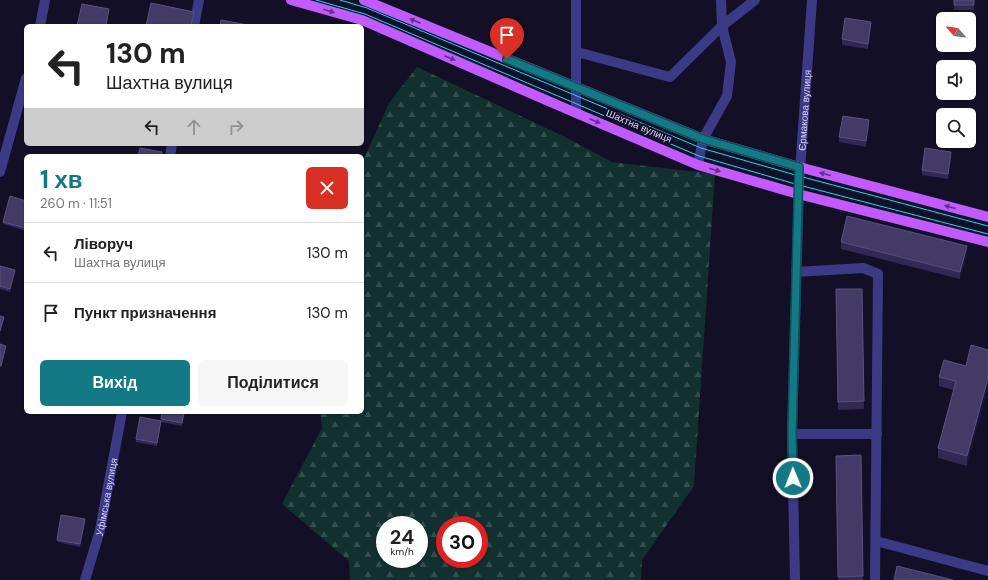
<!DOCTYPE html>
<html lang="uk">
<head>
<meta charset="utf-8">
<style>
	body { margin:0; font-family:"DM Sans",sans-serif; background:#f6f6f6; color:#222; height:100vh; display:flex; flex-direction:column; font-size:15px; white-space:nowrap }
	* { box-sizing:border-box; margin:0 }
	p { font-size:13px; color:#767676 }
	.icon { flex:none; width:22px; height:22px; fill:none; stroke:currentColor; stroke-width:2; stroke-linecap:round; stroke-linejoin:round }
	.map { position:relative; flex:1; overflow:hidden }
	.drawer { position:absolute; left:24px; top:154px; width:340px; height:260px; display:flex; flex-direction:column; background:#fff; border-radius:6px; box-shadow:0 1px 3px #0004 }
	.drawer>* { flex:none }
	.banner { position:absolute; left:24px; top:24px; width:340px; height:122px; border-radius:6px; box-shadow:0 1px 3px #0004; background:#fff; color:#222; overflow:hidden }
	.needle { width:26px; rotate:298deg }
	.controls { position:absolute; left:936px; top:12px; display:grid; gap:8px }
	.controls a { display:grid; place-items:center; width:40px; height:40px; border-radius:6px; background:#fff; box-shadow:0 1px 3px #0004; font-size:20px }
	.speed { position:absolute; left:376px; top:516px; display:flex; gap:8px; font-size:20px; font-weight:700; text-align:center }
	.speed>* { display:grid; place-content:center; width:52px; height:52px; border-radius:50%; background:#fff; box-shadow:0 1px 3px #0004; line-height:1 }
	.speed small { font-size:10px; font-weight:400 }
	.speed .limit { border:6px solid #d22; background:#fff; color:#111 }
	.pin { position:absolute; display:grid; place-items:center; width:34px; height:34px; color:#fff; margin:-41px -17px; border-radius:50% 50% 50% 0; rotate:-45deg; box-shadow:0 0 4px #0007 }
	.pin .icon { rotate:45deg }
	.me { position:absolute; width:44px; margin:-22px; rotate:359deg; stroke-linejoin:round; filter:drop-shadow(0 0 3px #0008) }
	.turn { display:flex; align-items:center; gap:14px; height:84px; padding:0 16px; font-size:18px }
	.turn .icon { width:52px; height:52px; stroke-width:2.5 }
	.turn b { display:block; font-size:28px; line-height:34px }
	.lanes { display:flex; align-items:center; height:38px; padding:0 16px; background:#0003; justify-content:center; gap:20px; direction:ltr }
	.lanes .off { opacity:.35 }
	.round { display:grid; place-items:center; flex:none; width:42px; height:42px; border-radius:6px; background:#f6f6f6 }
	.summary { display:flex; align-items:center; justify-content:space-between; height:68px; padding:0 16px }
	h1 { font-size:24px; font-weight:800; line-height:30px; color:#137a85 }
	.action { display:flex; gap:8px; margin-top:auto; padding:8px 16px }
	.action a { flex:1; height:46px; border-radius:6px; background:#137a85; color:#fff; font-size:16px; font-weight:800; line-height:46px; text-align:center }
	.action a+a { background:#f6f6f6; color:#222 }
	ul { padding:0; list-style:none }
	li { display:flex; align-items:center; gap:12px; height:60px; padding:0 16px; border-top:1px solid #e0e0e0 }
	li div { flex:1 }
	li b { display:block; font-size:15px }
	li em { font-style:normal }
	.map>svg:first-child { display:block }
</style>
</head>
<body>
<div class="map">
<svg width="988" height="580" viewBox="0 0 988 580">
	<defs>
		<pattern id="forest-firs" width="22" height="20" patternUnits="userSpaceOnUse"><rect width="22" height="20" fill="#12302f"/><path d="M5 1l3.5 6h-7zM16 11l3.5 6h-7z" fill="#344d4e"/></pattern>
	</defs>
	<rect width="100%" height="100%" fill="#130f26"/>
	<!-- forest -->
	<path fill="url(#forest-firs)" fill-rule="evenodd" d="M 417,67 L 569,139 L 612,162 L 715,174 L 694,486 L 642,560 L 641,580 L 350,580 L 349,561 L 282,504 L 322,428 L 320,412 L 362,412 L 362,163 L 389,103 ZM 385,525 L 419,525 L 419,559 L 385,559 ZM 445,525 L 479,525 L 479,559 L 445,559 Z"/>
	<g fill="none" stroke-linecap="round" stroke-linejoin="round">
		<!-- minor -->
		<g stroke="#3d3a85" stroke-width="10">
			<path d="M 576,0 L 576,113"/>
			<path d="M 40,26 L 45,0"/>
			<path d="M 194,26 L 199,0"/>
			<path d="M 577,52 L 670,77 L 722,26 L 755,0"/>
			<path d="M 170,156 L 172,144"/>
			<path d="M 698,165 L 703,139 L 727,96 L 731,62 L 722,26 L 721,0"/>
			<path d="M 0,172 L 26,78"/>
			<path d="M 796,272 L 863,268 L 878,274 L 875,580"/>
			<path d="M 792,434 L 877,434"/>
			<path d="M 876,541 L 988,571"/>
			<path id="s1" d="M 85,580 L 100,530 L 122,412"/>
			<path id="s2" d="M 795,580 L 792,434 L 799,185 L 812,0"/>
		</g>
		<!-- major -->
		<path stroke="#c25bff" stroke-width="10" d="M 291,0 L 362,20 L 576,113 L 698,165 L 798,194 L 988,242
			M 364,0 L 703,139 L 799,167 L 988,217"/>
		<!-- tram -->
		<path stroke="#00e5ff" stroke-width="1" d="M 316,0 L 365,14 L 699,156 L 799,185 L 988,234
			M 340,0 L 367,8 L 701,148 L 799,176 L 988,226"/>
	</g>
	<!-- wall -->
	<path fill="#312854" d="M 954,0 L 974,0 L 974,10 L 954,10 Z
		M 871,27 L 868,49 L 842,45 L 842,39 Z
		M 869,125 L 866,147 L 839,142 L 839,137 Z
		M 951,158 L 948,179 L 922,175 L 922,170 Z
		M 26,201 L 26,231 L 3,224 L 3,222 Z
		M 841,242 L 967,254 L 960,279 L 841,249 Z
		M 0,266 L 15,273 L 10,292 L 0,289 Z
		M 836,289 L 862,289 L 864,409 L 838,410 Z
		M 988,350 L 967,466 L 938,458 L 938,448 L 954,390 L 939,386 L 939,377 L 966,366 Z
		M 185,412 L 182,426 L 161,422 L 157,446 L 136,442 L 136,439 L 161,421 L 161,419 Z
		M 861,455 L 863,580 L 838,580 L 836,456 Z
		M 85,522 L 80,547 L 57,542 L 57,540 Z"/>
	<!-- shaded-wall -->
	<path fill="#1d163a" d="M 871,22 L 871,27 L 868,49 L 868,44 Z
		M 869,120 L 869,125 L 866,147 L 866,141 Z
		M 951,152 L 951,158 L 948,179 L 948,174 Z
		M 967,246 L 967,254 L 960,279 L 960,272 Z
		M 15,270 L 15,273 L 10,292 L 10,289 Z
		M 4,317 L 4,320 L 0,333 L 0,331 Z
		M 6,346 L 6,348 L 1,369 L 1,366 Z
		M 988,378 L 988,388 L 967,466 L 967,456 Z"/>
	<!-- building -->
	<path fill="#433a66" stroke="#5a527e" d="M 954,0 L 974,0 L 974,5 L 954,5 Z
		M 151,3 L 194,12 L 191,26 L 146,26 Z
		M 82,4 L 109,9 L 106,26 L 77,26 Z
		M 845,18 L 871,22 L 868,44 L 842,39 Z
		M 221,20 L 248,25 L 248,26 L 220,26 Z
		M 843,116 L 869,120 L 866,141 L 839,137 Z
		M 140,148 L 162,152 L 161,156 L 138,156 Z
		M 925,148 L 951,152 L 948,174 L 922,170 Z
		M 10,196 L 26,201 L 26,228 L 3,222 Z
		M 847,216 L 967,246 L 960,272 L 841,242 Z
		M 0,266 L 15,270 L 10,289 L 0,286 Z
		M 836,289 L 862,289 L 864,401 L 838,402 Z
		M 0,316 L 4,317 L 0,331 Z
		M 0,344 L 6,346 L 1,366 L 0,366 Z
		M 971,345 L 988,350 L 988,378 L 967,456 L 938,448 L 956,381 L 939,377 L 944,360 L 966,366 Z
		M 162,412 L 184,412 L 182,423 L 161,419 Z
		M 140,417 L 161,421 L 157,443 L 136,439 Z
		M 861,455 L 863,576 L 838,577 L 836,456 Z
		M 61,515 L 85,519 L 80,544 L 57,540 Z
		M 897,566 L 953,580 L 894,580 Z"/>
	<!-- one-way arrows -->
	<defs><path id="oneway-solid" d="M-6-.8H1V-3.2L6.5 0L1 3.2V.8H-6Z"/></defs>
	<g fill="#623188">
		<use href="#oneway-solid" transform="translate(329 11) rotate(16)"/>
		<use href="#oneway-solid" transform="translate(415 21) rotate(-157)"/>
		<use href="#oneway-solid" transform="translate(450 58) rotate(23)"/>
		<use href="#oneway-solid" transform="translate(595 121) rotate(23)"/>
		<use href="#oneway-solid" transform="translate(715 170) rotate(16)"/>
		<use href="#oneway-solid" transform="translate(825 174) rotate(-165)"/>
		<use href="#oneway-solid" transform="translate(950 207) rotate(-165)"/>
	</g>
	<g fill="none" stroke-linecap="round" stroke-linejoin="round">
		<defs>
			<path id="route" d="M 507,59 L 703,139 L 799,167 L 792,434 L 793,478"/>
		</defs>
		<!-- route casing -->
		<use href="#route" stroke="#0c4f56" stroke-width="10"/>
		<!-- route -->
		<use href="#route" stroke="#137a85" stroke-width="7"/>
	</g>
	<g text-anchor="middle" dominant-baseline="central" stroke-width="4" stroke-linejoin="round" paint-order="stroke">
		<!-- street labels -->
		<g font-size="10" fill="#d9d4ff" stroke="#130f26">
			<text stroke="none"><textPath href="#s2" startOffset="470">Єрмакова вулиця</textPath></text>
			<text transform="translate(639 126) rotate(23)">Шахтна вулиця</text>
			<text stroke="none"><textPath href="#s1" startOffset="86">Уфімська вулиця</textPath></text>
		</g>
	</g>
</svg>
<div class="controls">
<a><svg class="needle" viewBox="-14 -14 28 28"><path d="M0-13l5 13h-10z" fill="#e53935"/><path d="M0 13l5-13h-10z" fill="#767676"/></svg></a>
<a><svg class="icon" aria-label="sound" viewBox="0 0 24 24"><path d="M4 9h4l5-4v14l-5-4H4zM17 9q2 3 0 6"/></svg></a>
<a><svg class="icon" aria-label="search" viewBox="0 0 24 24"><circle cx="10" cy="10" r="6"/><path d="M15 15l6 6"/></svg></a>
</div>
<div class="speed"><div>24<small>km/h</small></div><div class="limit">30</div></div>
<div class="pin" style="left:507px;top:59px;background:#d93025"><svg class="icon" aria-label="arrive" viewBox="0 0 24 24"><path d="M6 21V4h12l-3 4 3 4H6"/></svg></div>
<svg class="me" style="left:793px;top:478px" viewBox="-20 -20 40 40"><circle r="17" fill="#137a85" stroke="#fff" stroke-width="3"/><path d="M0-11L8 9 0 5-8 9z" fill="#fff"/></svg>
<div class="banner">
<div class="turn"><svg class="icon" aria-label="left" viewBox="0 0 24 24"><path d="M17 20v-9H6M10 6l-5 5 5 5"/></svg><div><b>130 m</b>Шахтна вулиця</div></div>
<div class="lanes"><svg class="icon" aria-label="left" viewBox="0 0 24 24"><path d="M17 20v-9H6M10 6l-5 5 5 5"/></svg><svg class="icon off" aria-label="ahead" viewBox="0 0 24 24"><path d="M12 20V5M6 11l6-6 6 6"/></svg><svg class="icon off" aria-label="right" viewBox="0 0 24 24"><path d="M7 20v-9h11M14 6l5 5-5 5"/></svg></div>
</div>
<section class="drawer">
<div class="summary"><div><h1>1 хв</h1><p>260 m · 11:51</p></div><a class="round" style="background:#d93025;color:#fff"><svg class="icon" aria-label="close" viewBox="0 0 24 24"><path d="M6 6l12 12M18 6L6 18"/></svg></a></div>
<ul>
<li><svg class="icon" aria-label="left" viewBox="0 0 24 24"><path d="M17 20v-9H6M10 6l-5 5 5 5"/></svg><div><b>Ліворуч</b><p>Шахтна вулиця</p></div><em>130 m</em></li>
<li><svg class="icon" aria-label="arrive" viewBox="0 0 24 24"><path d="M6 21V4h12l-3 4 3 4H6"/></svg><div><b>Пункт призначення</b></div><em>130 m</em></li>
</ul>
<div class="action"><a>Вихід</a><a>Поділитися</a></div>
</section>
</div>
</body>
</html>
